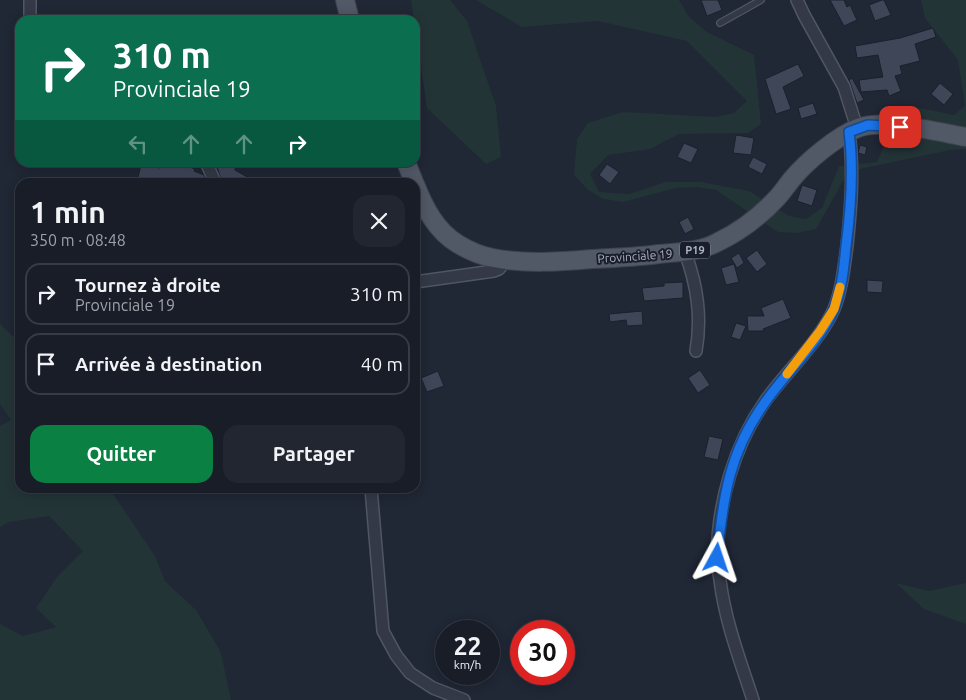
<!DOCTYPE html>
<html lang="fr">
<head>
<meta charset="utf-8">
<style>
	body { margin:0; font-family:Ubuntu,sans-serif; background:#212630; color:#f1f3f6; height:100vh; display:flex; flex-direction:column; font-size:19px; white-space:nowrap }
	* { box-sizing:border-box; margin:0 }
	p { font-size:16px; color:#9fa2a8 }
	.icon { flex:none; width:28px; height:28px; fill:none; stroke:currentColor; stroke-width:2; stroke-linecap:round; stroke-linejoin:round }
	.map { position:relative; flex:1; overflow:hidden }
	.drawer { position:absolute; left:15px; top:178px; width:405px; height:315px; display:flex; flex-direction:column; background:#181d28; border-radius:15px; box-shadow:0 2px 12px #0003,0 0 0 1px #363b45 }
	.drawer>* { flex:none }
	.top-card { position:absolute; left:15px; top:15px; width:405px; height:152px; border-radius:15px; box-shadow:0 2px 12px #0003,0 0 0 1px #363b45; background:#0b6e4f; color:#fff; overflow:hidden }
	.speed { position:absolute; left:435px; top:620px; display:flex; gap:10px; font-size:25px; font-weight:700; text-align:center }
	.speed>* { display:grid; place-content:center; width:65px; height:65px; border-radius:50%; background:#181d28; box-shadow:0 2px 12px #0003,0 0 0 1px #363b45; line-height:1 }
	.speed small { font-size:12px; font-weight:400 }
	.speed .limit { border:8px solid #d22; background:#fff; color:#111 }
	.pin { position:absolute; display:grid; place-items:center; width:42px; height:42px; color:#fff; margin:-21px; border-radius:10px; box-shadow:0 2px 8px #0006 }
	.me { position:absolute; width:55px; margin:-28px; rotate:5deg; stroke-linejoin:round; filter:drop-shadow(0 0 4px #0008) }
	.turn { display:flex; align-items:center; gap:18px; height:105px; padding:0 15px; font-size:22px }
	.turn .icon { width:65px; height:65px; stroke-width:2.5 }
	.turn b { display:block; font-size:35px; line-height:42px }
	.lanes { display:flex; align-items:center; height:48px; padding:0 15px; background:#0003; justify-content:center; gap:25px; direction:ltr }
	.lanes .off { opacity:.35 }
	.round { display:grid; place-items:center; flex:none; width:52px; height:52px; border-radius:15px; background:#212630 }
	.head { display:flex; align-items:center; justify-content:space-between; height:85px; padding:0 15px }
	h1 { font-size:30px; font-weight:700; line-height:38px }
	.cta { display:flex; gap:10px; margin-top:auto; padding:10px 15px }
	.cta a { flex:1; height:58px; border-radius:15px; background:#0b8043; color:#fff; font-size:20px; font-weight:700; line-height:58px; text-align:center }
	.cta a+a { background:#212630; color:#f1f3f6 }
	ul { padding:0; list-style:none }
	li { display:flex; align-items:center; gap:15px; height:62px; margin:0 10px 8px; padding:0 5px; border:2px solid #363b45; border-radius:15px }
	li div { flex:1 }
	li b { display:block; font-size:19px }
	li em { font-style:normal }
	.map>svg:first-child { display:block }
</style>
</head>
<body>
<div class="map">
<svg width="966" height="700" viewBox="0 0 966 700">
	<rect width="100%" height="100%" fill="#202735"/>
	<!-- green -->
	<path fill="#233437" d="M 411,0 L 450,0 L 467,21 L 496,106 L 501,157 L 486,164 L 427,108 Z
		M 476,0 L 679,0 L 689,17 L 707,32 L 754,55 L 761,124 L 748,133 L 679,134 L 650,149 L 608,155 L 590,174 L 599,192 L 629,194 L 666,182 L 701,182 L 749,191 L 789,216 L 806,219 L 822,208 L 839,166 L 877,162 L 888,137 L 911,112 L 920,108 L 954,115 L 965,106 L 958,60 L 925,18 L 921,0 L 966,0 L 966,149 L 950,150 L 860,169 L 843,181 L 816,229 L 797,233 L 778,232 L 716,190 L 696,187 L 676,188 L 623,202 L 603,199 L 587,189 L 574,175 L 577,139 L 588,123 L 623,112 L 716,117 L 734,113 L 747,101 L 687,41 L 598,21 L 522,27 Z
		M 0,324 L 20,343 L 20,488 L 109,488 L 155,556 L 165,581 L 196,610 L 215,642 L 221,653 L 231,700 L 0,700 L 0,624 L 23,636 L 56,627 L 36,608 L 57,577 L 83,551 L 49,516 L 9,522 L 0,527 L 0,426 L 11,420 L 0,404 Z
		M 896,583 L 929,591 L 966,583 L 966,624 L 924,609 Z"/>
	<!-- building -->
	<path fill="#3e4658" stroke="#1b202c" d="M 701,0 L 718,0 L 722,10 L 707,16 Z
		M 830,0 L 844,0 L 847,7 L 850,5 L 857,20 L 844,26 Z
		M 882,0 L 884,0 L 891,15 L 875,21 L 869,5 Z
		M 933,28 L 936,37 L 915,44 L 920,61 L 900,66 L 902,74 L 895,76 L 901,91 L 889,96 L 887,90 L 861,92 L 859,80 L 883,77 L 878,55 L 857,58 L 855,46 L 900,38 Z
		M 798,64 L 804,76 L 783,87 L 791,109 L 776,114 L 765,79 Z
		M 852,78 L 864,100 L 857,103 L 849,80 Z
		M 940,83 L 953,94 L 944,105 L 931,94 Z
		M 813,103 L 817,114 L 801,119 L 798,108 Z
		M 736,135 L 754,138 L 751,155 L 733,153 Z
		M 684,143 L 698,149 L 691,163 L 677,157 Z
		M 860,145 L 867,147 L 865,155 L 858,153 Z
		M 753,157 L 767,164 L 762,174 L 748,167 Z
		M 161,162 L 181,167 L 182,164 L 195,169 L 194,171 L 204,175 L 207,182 L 137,182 L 141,164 L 160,168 Z
		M 217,162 L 236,162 L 235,170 L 256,182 L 222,182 L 217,167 Z
		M 607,164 L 619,172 L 610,184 L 599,175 Z
		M 802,185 L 817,190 L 812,206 L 797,201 Z
		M 688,217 L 694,229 L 685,234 L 679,222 Z
		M 757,250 L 767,264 L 757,272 L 746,258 Z
		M 739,253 L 744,263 L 737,268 L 731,258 Z
		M 734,264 L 739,282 L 726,285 L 721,268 Z
		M 867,280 L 883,281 L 882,293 L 867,292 Z
		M 683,282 L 683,298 L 644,301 L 642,288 L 664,286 L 664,283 Z
		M 783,299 L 791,318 L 763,329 L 764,331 L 748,331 L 747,316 L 764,316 L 761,308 Z
		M 642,311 L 643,325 L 627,326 L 626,320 L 610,322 L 609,314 Z
		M 736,323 L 746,326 L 740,340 L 731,337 Z
		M 700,370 L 710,385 L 698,393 L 688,378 Z
		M 438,371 L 444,386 L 427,392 L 421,378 Z
		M 709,436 L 723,439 L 718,460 L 704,457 Z"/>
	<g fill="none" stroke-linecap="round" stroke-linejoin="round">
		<defs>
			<path id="lane" d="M 720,23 L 761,0"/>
			<path id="street" d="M 30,0 L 30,20
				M 797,0 L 804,15 L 844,87 L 857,128
				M 206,162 L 215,182
				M 685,252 C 697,285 702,316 696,351
				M 415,282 L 494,271 L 499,269 L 507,259
				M 371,488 L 383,631 L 396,655 L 410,673 L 433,688 L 464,700
				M 753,700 C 740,660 725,621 720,580 C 719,572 717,564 717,557 C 718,502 734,445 766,400 C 787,371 820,341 834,309 C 842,289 844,267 847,246 C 851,208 854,170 849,132"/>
			<path id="primary" d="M 345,0 L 350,20
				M 406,162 L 414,182
				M 415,184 C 424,207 436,231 458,244 C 468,250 482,256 493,258 C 525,264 559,262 592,259 C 614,258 637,257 659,254 C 679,252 700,252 718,242 C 739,232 760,216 776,199 C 782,193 787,185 792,179 C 807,161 837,136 858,128 C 884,118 938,132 966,137"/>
		</defs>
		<!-- lane casing -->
		<use href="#lane" stroke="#515664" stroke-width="8"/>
		<!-- street casing -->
		<use href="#street" stroke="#515664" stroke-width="14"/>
		<!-- primary casing -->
		<use href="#primary" stroke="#3d4250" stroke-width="20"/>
		<!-- lane -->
		<use href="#lane" stroke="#333946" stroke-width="5.5"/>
		<!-- street -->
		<use href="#street" stroke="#333946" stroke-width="11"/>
		<!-- primary -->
		<use href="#primary" stroke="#515866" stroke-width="18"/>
	</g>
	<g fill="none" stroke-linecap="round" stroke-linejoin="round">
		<defs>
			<path id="route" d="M 717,558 C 723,497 729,452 766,401 C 787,371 819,343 834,309 C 842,289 844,267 846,246 C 851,208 854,170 849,132 L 868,125 L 900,127"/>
		</defs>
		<!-- route casing -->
		<use href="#route" stroke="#114b97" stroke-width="12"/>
		<!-- route -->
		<use href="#route" stroke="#1a73e8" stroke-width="9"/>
		<!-- slow -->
		<path stroke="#f59e0b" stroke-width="9" d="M 787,374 L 820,331 L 834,309 L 840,287"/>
	</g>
	<g text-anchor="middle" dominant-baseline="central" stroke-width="4" stroke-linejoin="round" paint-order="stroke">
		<!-- shield labels -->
		<rect fill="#191e2a" stroke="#818695" stroke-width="1" x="680" y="241.5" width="30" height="17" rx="4"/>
		<g font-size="11" font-weight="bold" fill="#adb3c3">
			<text x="695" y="250">P19</text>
		</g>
		<!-- street labels -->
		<g font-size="12" fill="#adb3c3" stroke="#191e2a">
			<text transform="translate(635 256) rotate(-4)">Provinciale 19</text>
		</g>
	</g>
</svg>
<div class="speed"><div>22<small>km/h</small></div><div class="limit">30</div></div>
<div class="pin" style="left:900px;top:127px;background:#d93025"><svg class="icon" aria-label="arrive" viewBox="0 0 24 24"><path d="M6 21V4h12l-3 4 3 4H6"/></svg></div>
<svg class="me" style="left:717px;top:558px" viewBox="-20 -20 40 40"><path d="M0-17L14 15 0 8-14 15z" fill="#1a73e8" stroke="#fff" stroke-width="4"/></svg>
<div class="top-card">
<div class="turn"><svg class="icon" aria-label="right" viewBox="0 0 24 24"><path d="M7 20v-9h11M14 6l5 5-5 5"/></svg><div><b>310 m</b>Provinciale 19</div></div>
<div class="lanes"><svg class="icon off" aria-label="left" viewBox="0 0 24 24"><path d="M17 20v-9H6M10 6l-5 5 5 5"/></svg><svg class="icon off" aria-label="ahead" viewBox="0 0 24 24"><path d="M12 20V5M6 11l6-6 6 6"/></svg><svg class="icon off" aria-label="ahead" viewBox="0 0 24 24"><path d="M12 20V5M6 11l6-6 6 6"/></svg><svg class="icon" aria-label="right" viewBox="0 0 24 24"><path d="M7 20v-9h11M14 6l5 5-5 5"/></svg></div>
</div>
<section class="drawer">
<div class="head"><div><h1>1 min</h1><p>350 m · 08:48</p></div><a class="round"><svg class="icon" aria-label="close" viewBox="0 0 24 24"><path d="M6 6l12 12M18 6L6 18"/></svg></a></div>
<ul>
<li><svg class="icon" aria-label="right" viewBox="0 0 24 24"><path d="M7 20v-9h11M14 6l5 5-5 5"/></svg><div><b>Tournez à droite</b><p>Provinciale 19</p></div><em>310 m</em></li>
<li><svg class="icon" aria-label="arrive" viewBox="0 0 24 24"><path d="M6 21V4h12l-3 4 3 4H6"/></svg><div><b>Arrivée à destination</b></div><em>40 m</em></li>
</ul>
<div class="cta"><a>Quitter</a><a>Partager</a></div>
</section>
</div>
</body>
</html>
